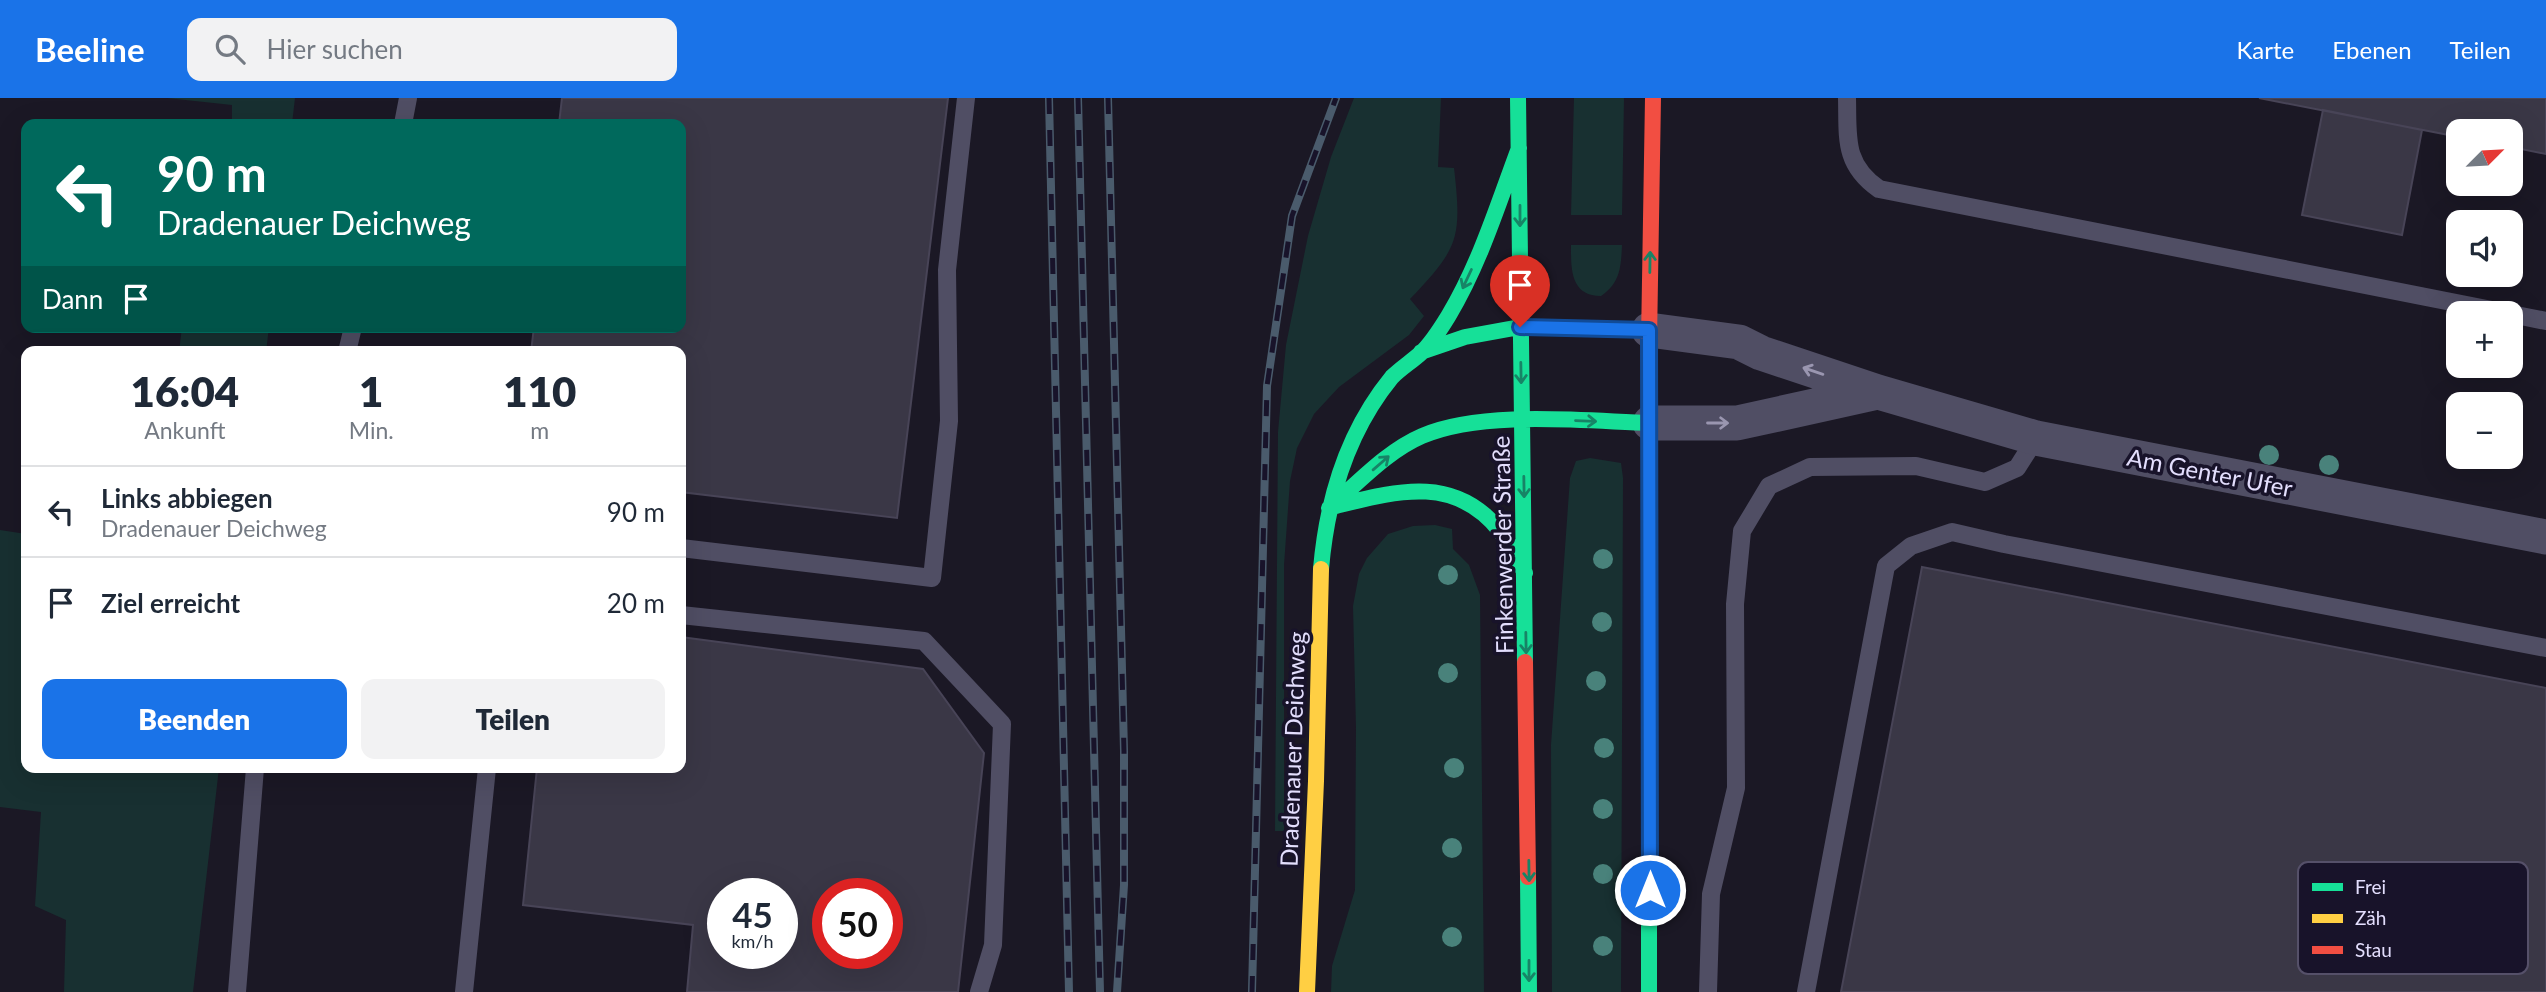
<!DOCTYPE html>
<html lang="de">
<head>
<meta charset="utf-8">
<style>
	body { margin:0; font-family:Lato,sans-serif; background:#f2f2f3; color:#1f2937; height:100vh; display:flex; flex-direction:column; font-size:26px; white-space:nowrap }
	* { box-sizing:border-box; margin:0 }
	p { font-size:23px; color:#747a83 }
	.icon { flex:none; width:38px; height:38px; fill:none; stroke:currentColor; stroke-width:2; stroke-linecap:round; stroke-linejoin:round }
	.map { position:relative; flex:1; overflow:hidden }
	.side { position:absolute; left:21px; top:248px; width:665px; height:427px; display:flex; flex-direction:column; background:#fff; border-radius:14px; box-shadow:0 7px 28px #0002 }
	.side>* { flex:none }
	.hud { position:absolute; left:21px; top:21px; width:665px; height:214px; border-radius:14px; box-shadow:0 7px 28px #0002; background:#00695c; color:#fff; overflow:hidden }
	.needle { width:46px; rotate:66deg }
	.tools { position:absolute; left:2446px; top:21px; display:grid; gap:14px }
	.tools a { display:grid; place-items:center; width:77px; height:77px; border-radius:14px; background:#fff; box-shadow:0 7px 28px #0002; font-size:35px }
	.speed { position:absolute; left:707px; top:780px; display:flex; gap:14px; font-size:35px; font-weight:700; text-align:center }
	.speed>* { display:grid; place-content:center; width:91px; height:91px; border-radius:50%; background:#fff; box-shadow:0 7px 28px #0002; line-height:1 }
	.speed small { font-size:18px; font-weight:400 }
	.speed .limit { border:10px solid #d22; background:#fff; color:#111 }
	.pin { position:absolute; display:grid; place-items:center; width:60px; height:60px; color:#fff; margin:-72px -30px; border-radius:50% 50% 50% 0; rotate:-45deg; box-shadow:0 0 7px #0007 }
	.pin .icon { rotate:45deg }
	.me { position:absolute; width:77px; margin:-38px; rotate:0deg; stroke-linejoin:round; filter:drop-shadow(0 0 5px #0008) }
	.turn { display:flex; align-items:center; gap:24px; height:147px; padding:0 21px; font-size:32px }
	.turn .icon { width:91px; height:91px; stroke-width:2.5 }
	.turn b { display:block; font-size:49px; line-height:60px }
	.then { display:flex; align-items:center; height:66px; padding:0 21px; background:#0003; gap:14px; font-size:26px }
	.eta { display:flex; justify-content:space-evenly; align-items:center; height:119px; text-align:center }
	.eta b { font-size:42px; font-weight:800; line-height:49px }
	.action { display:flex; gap:14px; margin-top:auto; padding:14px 21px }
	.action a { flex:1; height:80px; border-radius:14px; background:#1a73e8; color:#fff; font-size:28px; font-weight:800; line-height:80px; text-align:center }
	.action a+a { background:#f2f2f3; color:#1f2937 }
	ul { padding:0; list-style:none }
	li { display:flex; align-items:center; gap:21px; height:91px; padding:0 21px; border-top:2px solid #e0e1e3 }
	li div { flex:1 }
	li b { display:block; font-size:26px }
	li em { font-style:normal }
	header { display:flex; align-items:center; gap:42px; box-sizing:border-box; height:98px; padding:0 35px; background:#1a73e8; color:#fff }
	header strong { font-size:33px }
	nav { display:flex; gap:38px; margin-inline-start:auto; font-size:24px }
	.search { width:490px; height:63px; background:#f2f2f3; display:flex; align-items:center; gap:18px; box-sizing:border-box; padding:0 24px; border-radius:14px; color:#747a83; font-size:26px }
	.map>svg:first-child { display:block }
</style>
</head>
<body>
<header>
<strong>Beeline</strong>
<div class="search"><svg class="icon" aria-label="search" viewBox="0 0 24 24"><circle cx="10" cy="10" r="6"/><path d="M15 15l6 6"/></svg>Hier suchen</div>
<nav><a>Karte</a><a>Ebenen</a><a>Teilen</a></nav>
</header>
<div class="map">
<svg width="2546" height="894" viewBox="0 0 2546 894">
	<rect width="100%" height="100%" fill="#1b1825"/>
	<!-- green -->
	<path fill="#183031" d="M 167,0 L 295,0 L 292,26 L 232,26 L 232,7 Z
		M 1354,0 L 1441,0 L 1438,69 L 1454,70 C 1462,140 1459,150 1410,201 L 1424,218 L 1409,237 L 1339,289 L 1314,316 L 1297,350 L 1290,383 L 1284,467 L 1284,733 L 1275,733 L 1278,334 L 1286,247 L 1308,138 L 1331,59 Z
		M 1574,0 L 1624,0 L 1622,117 L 1571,117 Z
		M 1571,147 L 1622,147 C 1621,170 1620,185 1601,198 C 1570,198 1571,170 1571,147 Z
		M 182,229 L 269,229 L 266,254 L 179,254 Z
		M 1590,360 L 1621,365 L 1623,380 L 1621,894 L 1552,894 L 1551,647 L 1570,380 L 1576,363 Z
		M 1435,427 L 1452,431 L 1453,451 L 1469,467 L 1480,497 L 1484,894 L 1331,894 L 1332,868 L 1355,792 L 1356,630 L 1353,508 L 1359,476 L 1367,460 L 1388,436 L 1413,428 Z
		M 0,432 L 26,436 L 26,670 L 219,670 L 193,894 L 64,894 L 66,822 L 35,808 L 41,714 L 0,709 Z"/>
	<!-- building -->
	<path fill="#3a3746" stroke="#484457" stroke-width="2" fill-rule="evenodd" d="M 562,0 L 948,0 L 897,420 L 681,394 L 681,254 L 531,254 L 534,229 L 681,229 L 681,26 L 559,26 Z
		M 2259,0 L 2546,0 L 2546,56 L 2511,49 L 2511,33 L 2459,33 L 2459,39 Z
		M 2323,12 L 2422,32 L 2402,137 L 2302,117 Z
		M 1922,469 L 2546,590 L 2546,894 L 1841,894 Z
		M 681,539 L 923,571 L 984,655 L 958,894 L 687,894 L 693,827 L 523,807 L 537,670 L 681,670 ZM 723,796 L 782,796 L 782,856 L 723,856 ZM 828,796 L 887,796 L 887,856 L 828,856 Z"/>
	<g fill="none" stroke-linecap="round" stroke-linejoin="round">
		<!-- lane -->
		<path stroke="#504e64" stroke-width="18" d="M 1847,0 C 1848,39 1843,66 1879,91 L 2507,215
			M 403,26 L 408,0
			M 2511,216 L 2546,223
			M 347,254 L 353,229
			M 681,450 L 932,480 L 949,323 L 947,172 L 966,0
			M 681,517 L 924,543 L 1002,626 L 993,847 L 979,894
			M 237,894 L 255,670
			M 464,894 L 487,670
			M 1708,894 L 1711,796 L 1736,690 L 1735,506 L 1742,433 L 1769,388 L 1810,369 L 1916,368 L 1985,384 L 2017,370 L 2036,340
			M 1806,894 L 1886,468 L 1911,448 L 1952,434 L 2004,446 L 2546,550"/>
		<!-- street -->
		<path stroke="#504e64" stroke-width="35" d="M 1649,232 L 1739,244 L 1761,255 L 1878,294 L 2036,340 L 2546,439
			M 1650,325 L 1737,325 L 1878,294"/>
		<!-- fast -->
		<path stroke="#16e098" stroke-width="16" d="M 1518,0 L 1525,564
			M 1649,243 L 1649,894
			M 1421,254 L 1465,239 L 1520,229 L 1649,232
			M 1336,408 C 1396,393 1455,376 1500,433 C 1510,446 1517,461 1525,475
			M 1329,410 C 1358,385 1387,353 1422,338 C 1482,312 1585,323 1650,325
			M 1321,471 C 1327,401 1347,334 1392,279 C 1401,270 1411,264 1421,255 C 1432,245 1441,230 1449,217 C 1480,165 1498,106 1519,50
			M 1528,779 L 1529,894"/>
		<!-- slow -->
		<path stroke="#ffcf43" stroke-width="16" d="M 1307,894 L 1316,683 L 1321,471"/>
		<!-- jam -->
		<path stroke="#f24e42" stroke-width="16" d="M 1649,243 L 1653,0
			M 1525,564 L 1528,779"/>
		<defs>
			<path id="rail" d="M 1049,0 L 1069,894
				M 1078,0 L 1100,894
				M 1108,0 L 1124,653 L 1124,787 L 1117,894
				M 1252,894 L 1267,288 L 1292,118 L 1336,0"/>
		</defs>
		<!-- rail casing -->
		<use href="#rail" stroke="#4a5b6c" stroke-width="8"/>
		<!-- rail -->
		<use href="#rail" stroke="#18132a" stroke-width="5" stroke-dasharray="16" stroke-linecap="butt"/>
	</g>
	<!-- trees -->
	<g fill="#49827b">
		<circle cx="2269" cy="357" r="10"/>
		<circle cx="2329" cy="367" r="10"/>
		<circle cx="1603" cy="461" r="10"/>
		<circle cx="1448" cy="477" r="10"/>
		<circle cx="1602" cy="524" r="10"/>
		<circle cx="1448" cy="575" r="10"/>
		<circle cx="1596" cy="583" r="10"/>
		<circle cx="1604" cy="650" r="10"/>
		<circle cx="1454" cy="670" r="10"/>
		<circle cx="1603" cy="711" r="10"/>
		<circle cx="1452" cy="750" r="10"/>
		<circle cx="1603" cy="776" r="10"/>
		<circle cx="1452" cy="839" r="10"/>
		<circle cx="1603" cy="848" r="10"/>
	</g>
	<!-- one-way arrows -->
	<defs><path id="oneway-shaft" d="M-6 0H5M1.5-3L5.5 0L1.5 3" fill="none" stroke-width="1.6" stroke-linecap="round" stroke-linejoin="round" transform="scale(1.75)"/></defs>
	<g stroke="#178466">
		<use href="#oneway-shaft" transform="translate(1520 118) rotate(90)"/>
		<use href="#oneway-shaft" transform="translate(1650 164) rotate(-89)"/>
		<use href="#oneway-shaft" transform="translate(1467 181) rotate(115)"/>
		<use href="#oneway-shaft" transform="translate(1521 275) rotate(89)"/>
		<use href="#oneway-shaft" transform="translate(1586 323) rotate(2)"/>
		<use href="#oneway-shaft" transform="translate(1381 365) rotate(-41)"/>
		<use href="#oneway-shaft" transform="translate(1524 389) rotate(89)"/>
		<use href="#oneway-shaft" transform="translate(1526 545) rotate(89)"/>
		<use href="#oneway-shaft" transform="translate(1529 773) rotate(89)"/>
		<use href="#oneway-shaft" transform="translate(1529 873) rotate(90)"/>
	</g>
	<g stroke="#9a96b0">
		<use href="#oneway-shaft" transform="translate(1813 273) rotate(-161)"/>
		<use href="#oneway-shaft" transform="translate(1718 325)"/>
	</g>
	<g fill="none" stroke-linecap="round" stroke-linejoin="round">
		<defs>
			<path id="route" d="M 1520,229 L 1649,232 L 1650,792"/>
		</defs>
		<!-- route casing -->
		<use href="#route" stroke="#114b97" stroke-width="18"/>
		<!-- route -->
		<use href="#route" stroke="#1a73e8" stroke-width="12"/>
	</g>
	<g text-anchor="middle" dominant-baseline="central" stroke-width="7" stroke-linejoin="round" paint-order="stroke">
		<!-- street labels -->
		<g font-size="24" fill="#e3defd" stroke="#18132a">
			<text transform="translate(2210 374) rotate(11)">Am Genter Ufer</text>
			<text transform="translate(1502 447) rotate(-91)">Finkenwerder Straße</text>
			<text transform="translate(1292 651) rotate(-88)">Dradenauer Deichweg</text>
		</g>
	</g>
	<!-- legend -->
	<rect x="2298" y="764" width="230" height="112" rx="10" fill="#18132a" stroke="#555069" stroke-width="2"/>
	<rect x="2312" y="785" width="31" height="8" fill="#16e098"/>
	<rect x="2312" y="816" width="31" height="9" fill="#ffcf43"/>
	<rect x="2312" y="848" width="31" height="8" fill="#f24e42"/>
	<g font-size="19" fill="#e3defd">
		<text x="2355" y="796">Frei</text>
		<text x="2355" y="827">Zäh</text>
		<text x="2355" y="859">Stau</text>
	</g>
</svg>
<div class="tools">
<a><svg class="needle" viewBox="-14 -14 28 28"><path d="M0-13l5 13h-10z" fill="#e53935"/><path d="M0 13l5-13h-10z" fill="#747a83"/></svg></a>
<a><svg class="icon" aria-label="sound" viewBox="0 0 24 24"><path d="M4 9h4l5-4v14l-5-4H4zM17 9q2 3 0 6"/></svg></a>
<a>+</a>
<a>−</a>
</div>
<div class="speed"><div>45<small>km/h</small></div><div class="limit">50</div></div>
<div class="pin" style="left:1520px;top:229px;background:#d93025"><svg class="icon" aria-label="arrive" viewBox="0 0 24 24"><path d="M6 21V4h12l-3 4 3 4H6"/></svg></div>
<svg class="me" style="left:1650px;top:792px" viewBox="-20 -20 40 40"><circle r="17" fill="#1a73e8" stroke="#fff" stroke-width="3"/><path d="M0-11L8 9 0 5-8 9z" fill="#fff"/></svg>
<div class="hud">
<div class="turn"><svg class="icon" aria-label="left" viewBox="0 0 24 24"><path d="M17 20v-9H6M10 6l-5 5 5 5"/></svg><div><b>90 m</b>Dradenauer Deichweg</div></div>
<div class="then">Dann<svg class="icon" aria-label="arrive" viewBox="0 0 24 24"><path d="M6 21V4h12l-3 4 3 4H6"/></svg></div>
</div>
<section class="side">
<div class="eta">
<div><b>16:04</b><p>Ankunft</p></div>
<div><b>1</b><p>Min.</p></div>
<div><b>110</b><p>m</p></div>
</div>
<ul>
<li><svg class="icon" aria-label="left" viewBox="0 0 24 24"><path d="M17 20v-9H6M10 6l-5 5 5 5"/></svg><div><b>Links abbiegen</b><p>Dradenauer Deichweg</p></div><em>90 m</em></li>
<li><svg class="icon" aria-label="arrive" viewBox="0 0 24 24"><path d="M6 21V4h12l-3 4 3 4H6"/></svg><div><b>Ziel erreicht</b></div><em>20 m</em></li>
</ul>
<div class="action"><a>Beenden</a><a>Teilen</a></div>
</section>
</div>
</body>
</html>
